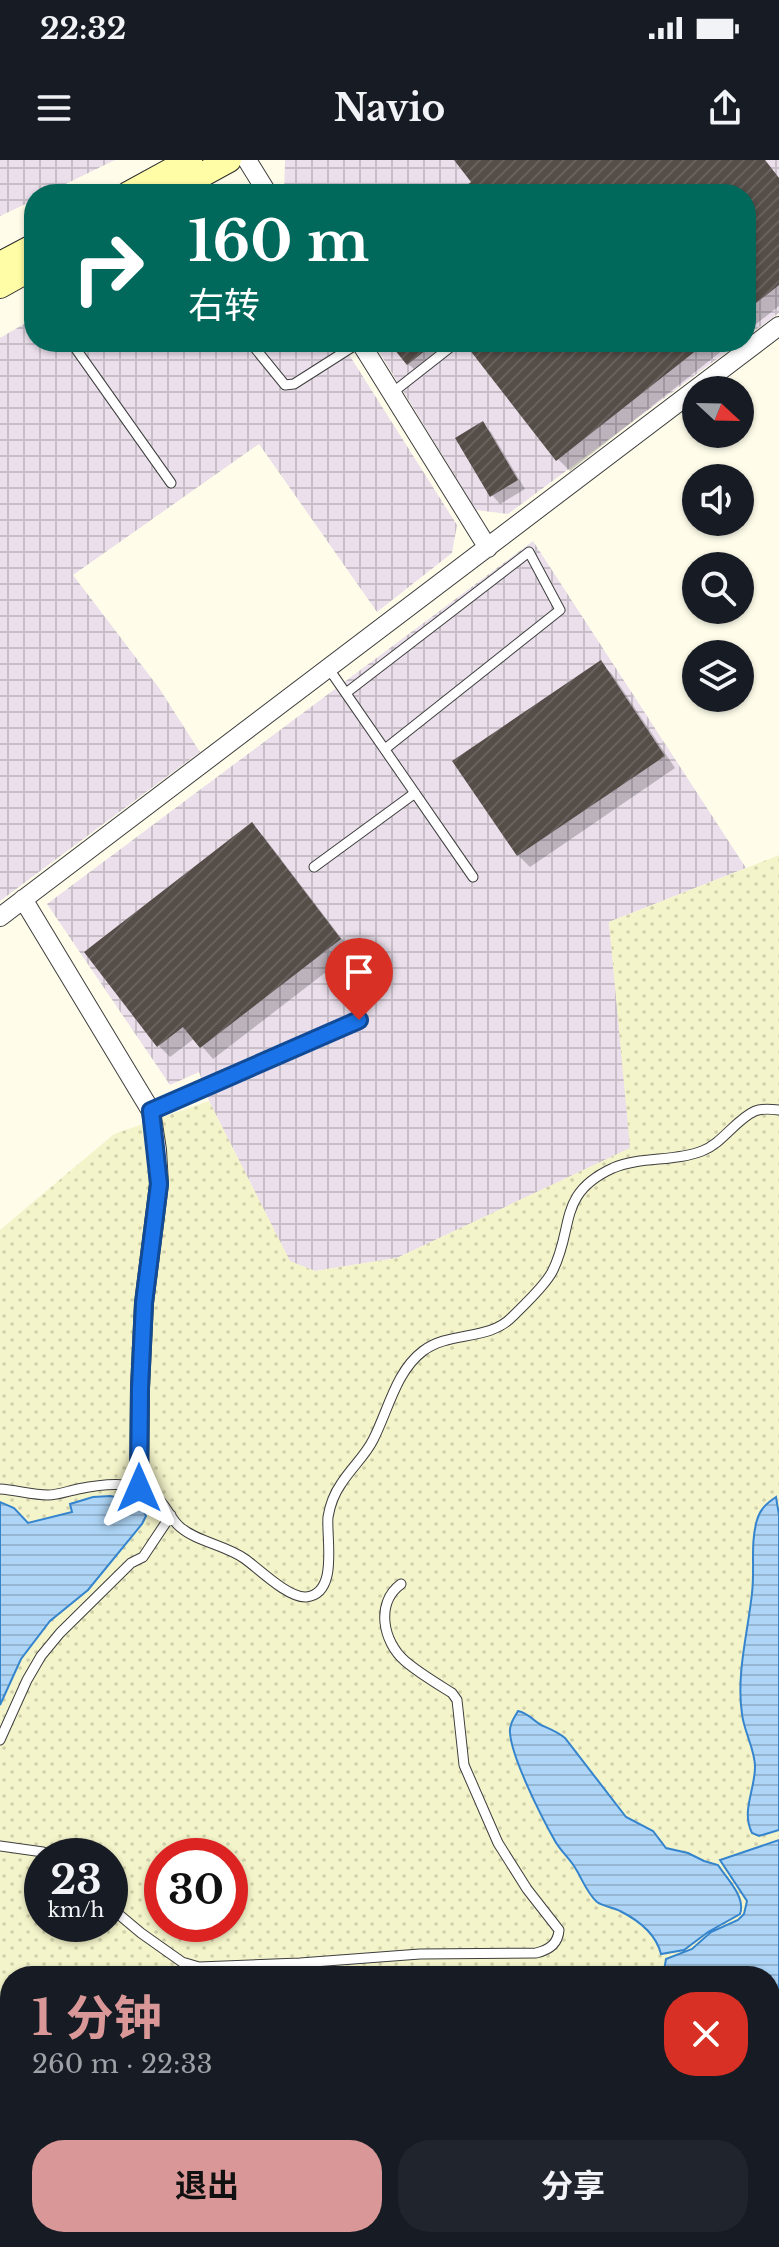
<!DOCTYPE html>
<html lang="zh">
<head>
<meta charset="utf-8">
<style>
	body { margin:0; font-family:"Libre Baskerville","Noto Sans SC",serif; background:#20242c; color:#f1f3f6; height:100vh; display:flex; flex-direction:column; font-size:30px; white-space:nowrap }
	* { box-sizing:border-box; margin:0 }
	p { font-size:26px; color:#9ea1a6 }
	.icon { flex:none; width:44px; height:44px; fill:none; stroke:currentColor; stroke-width:2; stroke-linecap:round; stroke-linejoin:round }
	.map { position:relative; flex:1; overflow:hidden }
	.sheet { position:absolute; left:0px; top:1806px; width:780px; height:282px; display:flex; flex-direction:column; background:#171b24; border-radius:32px 32px 0 0; box-shadow:0 2px 6px #0004 }
	.sheet>* { flex:none }
	.hud { position:absolute; left:24px; top:24px; width:732px; height:168px; border-radius:32px; box-shadow:0 2px 6px #0004; background:#00695c; color:#fff; overflow:hidden }
	.needle { width:52px; rotate:112deg }
	.controls { position:absolute; left:682px; top:216px; display:grid; gap:16px }
	.controls a { display:grid; place-items:center; width:72px; height:72px; border-radius:50%; background:#171b24; box-shadow:0 2px 6px #0004; font-size:40px }
	.speed { position:absolute; left:24px; top:1678px; display:flex; gap:16px; font-size:40px; font-weight:700; text-align:center }
	.speed>* { display:grid; place-content:center; width:104px; height:104px; border-radius:50%; background:#171b24; box-shadow:0 2px 6px #0004; line-height:1 }
	.speed small { font-size:20px; font-weight:400 }
	.speed .limit { border:12px solid #d22; background:#fff; color:#111 }
	.pin { position:absolute; display:grid; place-items:center; width:68px; height:68px; color:#fff; margin:-82px -34px; border-radius:50% 50% 50% 0; rotate:-45deg; box-shadow:0 0 8px #0007 }
	.pin .icon { rotate:45deg }
	.me { position:absolute; width:88px; margin:-44px; rotate:0deg; stroke-linejoin:round; filter:drop-shadow(0 0 6px #0008) }
	.turn { display:flex; align-items:center; gap:28px; height:168px; padding:0 32px; font-size:36px }
	.turn .icon { width:104px; height:104px; stroke-width:2.5 }
	.turn b { display:block; font-size:56px; line-height:68px }
	.round { display:grid; place-items:center; flex:none; width:84px; height:84px; border-radius:32px; background:#20242c }
	.overview { display:flex; align-items:center; justify-content:space-between; height:136px; padding:0 32px }
	h1 { font-size:48px; font-weight:700; line-height:60px; color:#d99897 }
	.action { display:flex; gap:16px; margin-top:auto; padding:16px 32px }
	.action a { flex:1; height:92px; border-radius:32px; background:#d99897; color:#111; font-size:32px; font-weight:700; line-height:92px; text-align:center }
	.action a+a { background:#20242c; color:#f1f3f6 }
	.status { display:flex; justify-content:space-between; align-items:center; height:56px; padding:0 40px; background:#171b24; direction:ltr }
	.status svg { height:22px; fill:currentColor }
	header { display:flex; justify-content:space-between; align-items:center; height:104px; padding:0 32px; background:#171b24; font-size:36px; font-weight:700 }
	.map>svg:first-child { display:block }
</style>
</head>
<body>
<div class="status"><b>22:32</b><svg viewBox="0 0 49 12"><path d="M0 12V9h3v3zM5 12V6h3v6zM10 12V3h3v9zM15 12V0h3v12zM26 1h20v11H26zM47 4h2v5h-2z"/></svg></div>
<header><svg class="icon" aria-label="menu" viewBox="0 0 24 24"><path d="M4 6h16M4 12h16M4 18h16"/></svg>Navio<svg class="icon" aria-label="share" viewBox="0 0 24 24"><path d="M12 15V3M7 8l5-5 5 5M5 13v7h14v-7"/></svg></header>
<div class="map">
<svg width="779" height="2087" viewBox="0 0 779 2087">
	<defs>
		<pattern id="industrial-grid" width="8" height="8" patternUnits="userSpaceOnUse" patternTransform="scale(2)"><rect width="8" height="8" fill="#eadfeb"/><path d="M0 4h8M4 0v8" fill="none" stroke="#c7bec8"/></pattern>
		<pattern id="farmland-dots" width="8" height="8" patternUnits="userSpaceOnUse" patternTransform="scale(2)"><rect width="8" height="8" fill="#f4f4ca"/><path d="M2 2h.1M6 6h.1" fill="none" stroke="#d0d0ac" stroke-width="1.8" stroke-linecap="round"/></pattern>
		<pattern id="water-rules" width="6" height="5" patternUnits="userSpaceOnUse" patternTransform="scale(2)"><rect width="6" height="5" fill="#aed5f6"/><path d="M0 2.5h6" fill="none" stroke="#94b6d2"/></pattern>
		<pattern id="building-hatch" width="6" height="6" patternUnits="userSpaceOnUse" patternTransform="scale(2)"><rect width="6" height="6" fill="#544d48"/><path d="M-1 1l2-2M0 6l6-6M5 7l2-2" fill="none" stroke="#68625e"/></pattern>
	</defs>
	<rect width="100%" height="100%" fill="#fffdea"/>
	<!-- industrial -->
	<path fill="url(#industrial-grid)" d="M 0,0 L 115,0 L 45,34 L 34,34 L 34,40 L 0,56 Z
		M 285,0 L 779,0 L 779,153 L 746,177 L 746,34 L 284,34 Z
		M 34,158 L 34,182 L 341,182 L 457,365 L 452,393 L 377,452 L 259,284 L 73,415 L 159,528 L 200,592 L 0,741 L 0,178 Z
		M 373,182 L 740,182 L 508,354 L 476,350 Z
		M 533,381 L 746,708 L 609,762 L 631,988 L 397,1098 L 315,1111 L 290,1102 L 209,941 L 199,912 L 170,925 L 47,744 Z"/>
	<!-- farmland -->
	<path fill="url(#farmland-dots)" fill-rule="evenodd" d="M 779,695 L 779,2087 L 0,2087 L 0,1070 L 114,974 L 209,941 L 290,1101 L 315,1111 L 397,1098 L 630,988 L 609,762 ZM 42,1696 L 110,1696 L 110,1764 L 42,1764 ZM 162,1696 L 230,1696 L 230,1764 L 162,1764 ZM 10,1816 L 770,1816 L 770,2078 L 10,2078 Z"/>
	<!-- water -->
	<path fill="url(#water-rules)" stroke="#3584ce" stroke-width="2" d="M 110,1336 L 138,1341 L 146,1356 L 142,1364 L 88,1430 L 50,1461 L 21,1499 L 0,1545 L 0,1342 L 14,1348 L 28,1363 L 72,1352 L 70,1344 L 93,1337 Z
		M 776,1337 L 779,1355 L 779,1670 L 759,1676 L 752,1673 C 741,1651 755,1630 755,1607 C 755,1589 744,1572 742,1554 C 736,1514 748,1472 752,1433 C 755,1408 750,1384 757,1360 C 760,1349 767,1343 776,1337 Z
		M 518,1551 C 528,1553 533,1560 541,1565 C 550,1569 558,1572 565,1578 L 626,1657 L 653,1671 L 666,1688 L 688,1693 L 704,1701 L 718,1705 C 727,1719 746,1737 740,1754 L 708,1772 L 684,1790 L 661,1794 C 656,1774 638,1760 620,1751 C 613,1747 604,1747 597,1742 C 586,1732 582,1718 574,1706 C 568,1697 560,1690 555,1681 C 542,1658 512,1599 510,1573 C 509,1565 514,1558 518,1551 Z
		M 779,1680 L 779,1954 L 770,1947 L 770,1816 L 663,1816 L 666,1799 L 692,1789 L 711,1772 L 738,1760 L 744,1754 L 747,1741 L 720,1700 Z"/>
	<!-- shadow -->
	<path fill="#0003" d="M 457,0 L 765,0 L 779,18 L 779,146 L 746,172 L 746,34 L 459,34 L 474,22 Z
		M 406,182 L 462,182 L 453,189 L 447,183 L 414,209 L 408,204 Z
		M 482,182 L 733,182 L 570,311 L 558,299 Z
		M 482,264 L 491,272 L 525,329 L 500,344 L 492,335 Z
		M 600,503 L 612,514 L 675,608 L 530,707 L 518,695 Z
		M 252,665 L 264,677 L 352,792 L 213,899 L 195,878 L 170,897 L 159,886 Z"/>
	<!-- building -->
	<path fill="url(#building-hatch)" d="M 454,0 L 765,0 L 779,18 L 779,125 L 746,151 L 746,34 L 455,34 L 471,22 Z
		M 403,182 L 436,182 L 407,205 L 394,189 Z
		M 478,182 L 707,182 L 556,301 L 469,189 Z
		M 483,261 L 518,320 L 490,337 L 455,278 Z
		M 601,500 L 665,596 L 517,696 L 452,601 Z
		M 252,662 L 341,779 L 200,888 L 183,867 L 157,887 L 84,792 Z"/>
	<g fill="none" stroke-linecap="round" stroke-linejoin="round">
		<defs>
			<path id="service" d="M 71,182 L 171,323
				M 250,182 L 285,225 L 294,224 L 360,182
				M 392,233 L 457,182
				M 329,509 L 473,717
				M 346,533 L 529,392 L 560,450 L 385,589
				M 314,707 L 415,633
				M 151,951 L 359,860
				M 0,1329 C 16,1330 32,1335 48,1335 C 58,1335 68,1331 78,1329 C 103,1324 131,1320 154,1335 C 165,1342 170,1359 180,1367 C 197,1382 226,1385 245,1399 C 259,1409 288,1438 306,1437 C 339,1434 326,1378 328,1357 C 330,1345 334,1334 341,1324 C 351,1308 365,1296 373,1280 C 388,1251 396,1211 423,1191 C 449,1171 489,1181 512,1157 C 524,1145 544,1127 552,1112 C 575,1068 556,1034 613,1008 C 641,996 674,1002 702,991 C 723,983 735,960 755,951 C 762,948 771,949 779,950
				M 0,1580 L 27,1520 L 41,1496 L 60,1473 L 131,1403 L 143,1397 L 171,1355
				M 0,1686 L 43,1692 L 52,1696
				M 110,1747 L 141,1773 L 182,1802 L 199,1807 L 300,1803 L 420,1794 L 536,1793 C 549,1790 558,1784 559,1770 L 527,1729 L 498,1683 L 464,1605 L 457,1540 L 452,1533 C 436,1523 419,1513 405,1501 C 383,1482 375,1443 401,1424"/>
			<path id="minor" d="M 247,0 L 268,34
				M 360,182 L 488,388
				M 23,739 L 151,951 L 157,990 L 159,1024 L 144,1143 L 140,1228 L 139,1328
				M 0,757 L 779,166"/>
			<path id="secondary" d="M 128,34 L 190,0
				M 167,34 L 229,0
				M 0,104 L 34,86
				M 0,126 L 34,107"/>
		</defs>
		<!-- service casing -->
		<use href="#service" stroke="#3e3e3e" stroke-width="11"/>
		<!-- minor casing -->
		<use href="#minor" stroke="#3e3e3e" stroke-width="20"/>
		<!-- secondary casing -->
		<use href="#secondary" stroke="#2d2d2d" stroke-width="26"/>
		<!-- service -->
		<use href="#service" stroke="#fff" stroke-width="9"/>
		<!-- minor -->
		<use href="#minor" stroke="#fff" stroke-width="18"/>
		<!-- secondary -->
		<use href="#secondary" stroke="#fffda5" stroke-width="24"/>
	</g>
	<g fill="none" stroke-linecap="round" stroke-linejoin="round">
		<defs>
			<path id="route" d="M 139,1328 L 140,1228 L 144,1143 L 159,1024 L 151,951 L 359,860"/>
		</defs>
		<!-- route casing -->
		<use href="#route" stroke="#114b97" stroke-width="20"/>
		<!-- route -->
		<use href="#route" stroke="#1a73e8" stroke-width="14"/>
	</g>
</svg>
<div class="controls">
<a><svg class="needle" viewBox="-14 -14 28 28"><path d="M0-13l5 13h-10z" fill="#e53935"/><path d="M0 13l5-13h-10z" fill="#9ea1a6"/></svg></a>
<a><svg class="icon" aria-label="sound" viewBox="0 0 24 24"><path d="M4 9h4l5-4v14l-5-4H4zM17 9q2 3 0 6"/></svg></a>
<a><svg class="icon" aria-label="search" viewBox="0 0 24 24"><circle cx="10" cy="10" r="6"/><path d="M15 15l6 6"/></svg></a>
<a><svg class="icon" aria-label="layers" viewBox="0 0 24 24"><path d="M12 4l9 5-9 5-9-5zM3 14l9 5 9-5"/></svg></a>
</div>
<div class="speed"><div>23<small>km/h</small></div><div class="limit">30</div></div>
<div class="pin" style="left:359px;top:860px;background:#d93025"><svg class="icon" aria-label="arrive" viewBox="0 0 24 24"><path d="M6 21V4h12l-3 4 3 4H6"/></svg></div>
<svg class="me" style="left:139px;top:1328px" viewBox="-20 -20 40 40"><path d="M0-17L14 15 0 8-14 15z" fill="#1a73e8" stroke="#fff" stroke-width="4"/></svg>
<div class="hud">
<div class="turn"><svg class="icon" aria-label="right" viewBox="0 0 24 24"><path d="M7 20v-9h11M14 6l5 5-5 5"/></svg><div><b>160 m</b>右转</div></div>
</div>
<section class="sheet">
<div class="overview"><div><h1>1 分钟</h1><p>260 m · 22:33</p></div><a class="round" style="background:#d93025;color:#fff"><svg class="icon" aria-label="close" viewBox="0 0 24 24"><path d="M6 6l12 12M18 6L6 18"/></svg></a></div>
<div class="action"><a>退出</a><a>分享</a></div>
</section>
</div>
</body>
</html>
